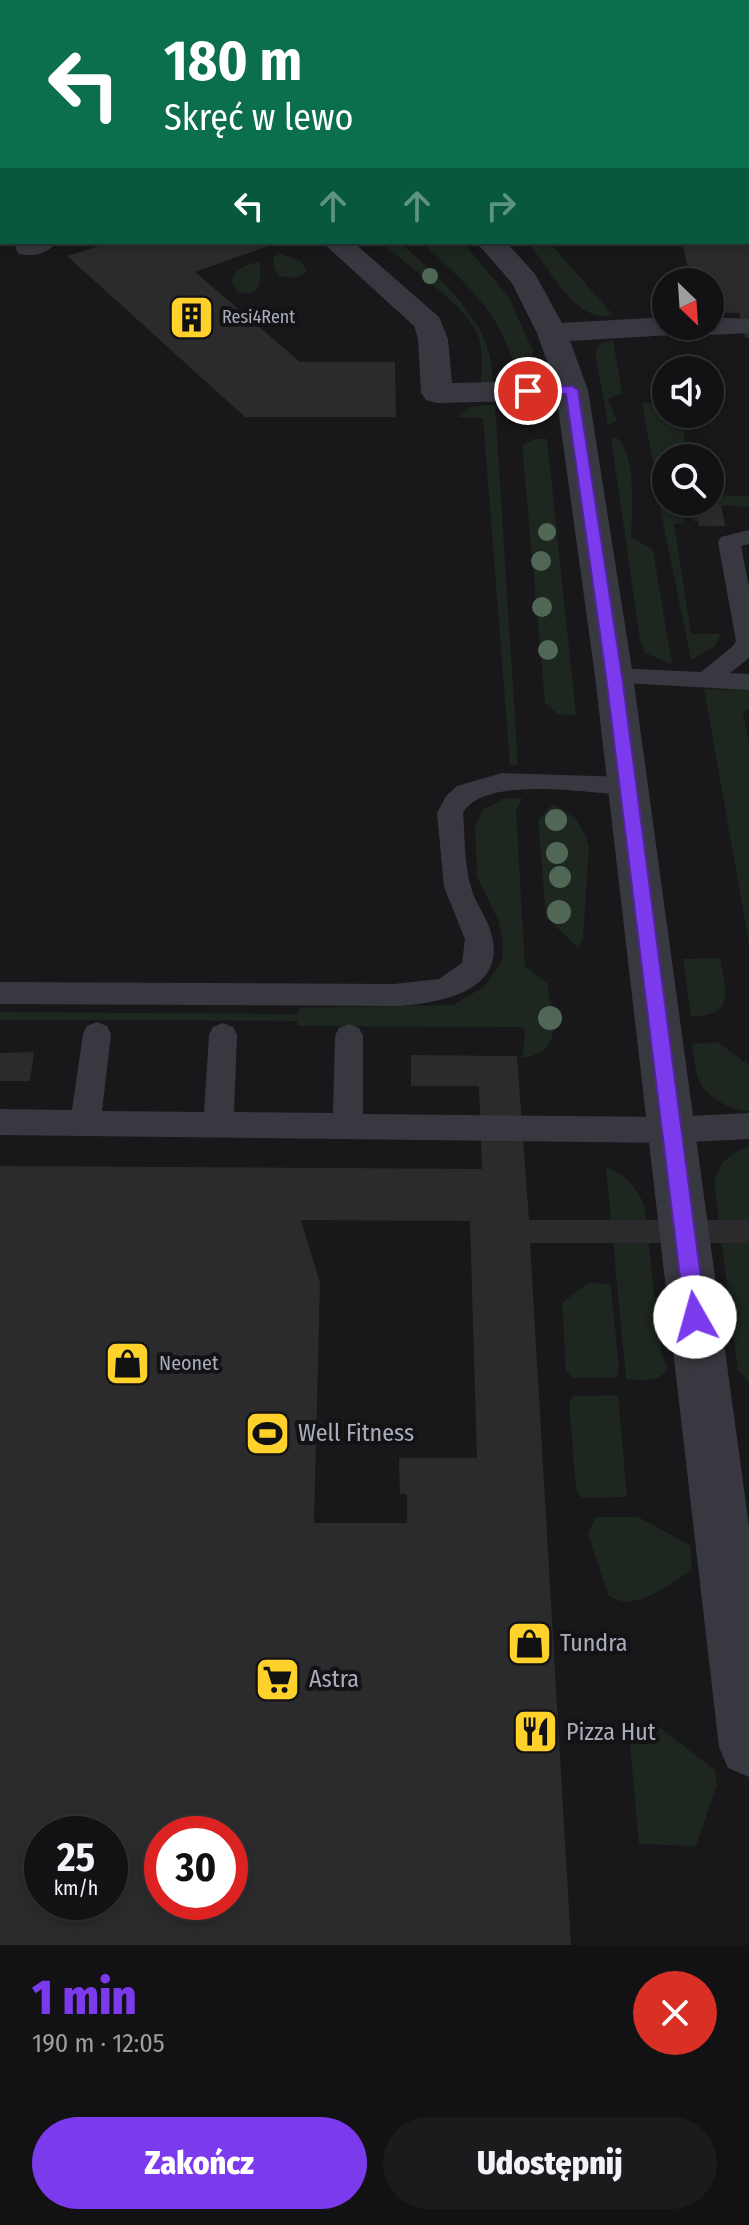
<!DOCTYPE html>
<html lang="pl">
<head>
<meta charset="utf-8">
<style>
	body { margin:0; font-family:"Fira Sans Condensed",sans-serif; background:#1b1b1d; color:#f1f3f6; height:100vh; display:flex; flex-direction:column; font-size:30px; white-space:nowrap }
	* { box-sizing:border-box; margin:0 }
	p { font-size:26px; color:#9c9ea0 }
	.icon { flex:none; width:44px; height:44px; fill:none; stroke:currentColor; stroke-width:2; stroke-linecap:round; stroke-linejoin:round }
	.map { position:relative; height:1945px; overflow:hidden }
	.side { display:flex; flex-direction:column; background:#121214; flex:1 }
	.side>* { flex:none }
	.banner { position:absolute; left:0px; top:0px; width:750px; height:244px; box-shadow:0 4px 12px #0003,0 0 0 2px #313234; background:#0b6e4f; color:#fff; overflow:hidden }
	.needle { width:52px; rotate:155deg }
	.controls { position:absolute; left:652px; top:268px; display:grid; gap:16px }
	.controls a { display:grid; place-items:center; width:72px; height:72px; border-radius:50%; background:#121214; box-shadow:0 4px 12px #0003,0 0 0 2px #313234; font-size:40px }
	.speed { position:absolute; left:24px; top:1816px; display:flex; gap:16px; font-size:40px; font-weight:700; text-align:center }
	.speed>* { display:grid; place-content:center; width:104px; height:104px; border-radius:50%; background:#121214; box-shadow:0 4px 12px #0003,0 0 0 2px #313234; line-height:1 }
	.speed small { font-size:20px; font-weight:400 }
	.speed .limit { border:12px solid #d22; background:#fff; color:#111 }
	.pin { position:absolute; display:grid; place-items:center; width:68px; height:68px; color:#fff; margin:-34px; border:4px solid #fff; border-radius:50%; box-shadow:0 2px 8px #0007 }
	.me { position:absolute; width:88px; margin:-44px; rotate:353deg; stroke-linejoin:round; filter:drop-shadow(0 0 6px #0008) }
	.turn { display:flex; align-items:center; gap:28px; height:168px; padding:0 32px; font-size:36px }
	.turn .icon { width:104px; height:104px; stroke-width:2.5 }
	.turn b { display:block; font-size:56px; line-height:68px }
	.lanes { display:flex; align-items:center; height:76px; padding:0 32px; background:#0003; justify-content:center; gap:40px; direction:ltr }
	.lanes .off { opacity:.35 }
	.round { display:grid; place-items:center; flex:none; width:84px; height:84px; border-radius:42px; background:#1b1b1d }
	.summary { display:flex; align-items:center; justify-content:space-between; height:136px; padding:0 32px }
	h1 { font-size:48px; font-weight:800; line-height:60px; color:#7c3aed }
	.cta { display:flex; gap:16px; margin-top:auto; padding:16px 32px }
	.cta a { flex:1; height:92px; border-radius:48px; background:#7c3aed; color:#fff; font-size:32px; font-weight:800; line-height:92px; text-align:center }
	.cta a+a { background:#1b1b1d; color:#f1f3f6 }
	.map>svg:first-child { display:block }
</style>
</head>
<body>
<div class="map">
<svg width="749" height="1945" viewBox="0 0 749 1945">
	<rect width="100%" height="100%" fill="#18181a"/>
	<!-- green -->
	<path fill="#1d261f" d="M 380,242 L 400,242 C 441,281 494,321 493,383 L 481,383 C 481,367 484,348 477,333 C 466,306 403,262 380,242 Z
		M 421,242 L 463,242 L 509,298 L 533,351 L 529,367 L 517,375 C 502,313 466,283 421,242 Z
		M 527,242 L 549,242 L 613,315 C 575,325 550,267 527,242 Z
		M 280,254 L 301,261 L 307,272 L 295,278 L 279,276 L 274,268 L 273,257 Z
		M 259,262 C 263,279 260,299 238,292 L 232,283 C 234,268 245,265 259,262 Z
		M 613,340 L 622,393 L 608,399 L 617,421 L 608,425 L 595,351 L 601,343 Z
		M 666,402 L 666,414 L 680,414 L 688,458 L 666,458 L 666,478 L 655,473 L 642,403 Z
		M 481,405 L 495,405 L 518,765 L 510,765 L 483,418 L 458,417 L 470,407 Z
		M 617,438 C 637,458 632,510 631,537 L 653,550 L 672,664 L 645,653 L 640,640 L 611,439 Z
		M 535,439 L 547,439 L 576,715 L 558,714 L 545,703 L 522,445 Z
		M 710,495 L 749,496 L 749,507 L 696,504 L 698,522 L 693,521 L 679,502 L 710,502 Z
		M 665,499 L 679,510 L 686,523 L 674,524 L 691,634 L 721,634 L 715,646 L 691,660 L 659,503 Z
		M 704,689 L 749,690 L 749,709 L 743,712 L 749,744 L 749,943 Z
		M 506,798 L 522,798 L 516,811 L 525,966 L 547,983 C 552,1015 567,1052 522,1058 L 525,1032 L 523,1027 L 298,1026 L 297,1021 L 0,1020 L 0,1012 L 298,1014 L 299,1008 L 453,1005 L 485,986 L 502,960 L 503,940 L 498,920 L 477,876 L 475,825 L 484,809 Z
		M 553,804 L 575,818 L 585,834 L 589,848 L 583,938 L 578,948 L 546,917 L 538,820 Z
		M 720,958 C 726,993 736,1015 691,1017 L 683,959 Z
		M 717,1042 L 749,1065 L 749,1111 C 733,1112 707,1097 700,1083 C 695,1072 694,1056 692,1044 Z
		M 749,1147 L 749,1382 L 738,1370 L 714,1183 C 719,1163 729,1153 749,1147 Z
		M 606,1167 C 625,1174 635,1185 644,1204 L 661,1353 L 668,1368 C 658,1384 643,1380 626,1379 Z
		M 589,1282 L 611,1285 L 619,1368 L 617,1378 L 573,1378 L 566,1370 L 562,1303 Z
		M 618,1395 L 627,1497 L 582,1498 L 576,1490 L 569,1402 L 574,1396 Z
		M 596,1517 L 638,1517 L 690,1545 L 692,1570 C 668,1584 635,1615 608,1595 L 588,1533 Z
		M 628,1722 L 655,1724 L 715,1770 L 717,1784 L 696,1846 L 639,1844 Z"/>
	<!-- building -->
	<path fill="#2b2b2e" fill-rule="evenodd" d="M 111,242 L 280,242 L 195,272 L 300,362 L 395,362 L 396,417 L 245,417 L 67,256 Z
		M 682,242 L 749,242 L 749,338 L 745,338 L 739,313 L 710,313 L 710,282 L 691,282 Z
		M 695,504 L 721,504 L 725,526 L 699,526 Z
		M 34,1052 L 30,1081 L 0,1081 L 0,1053 Z
		M 411,1055 L 517,1056 L 529,1220 L 749,1220 L 749,1243 L 530,1243 L 571,1945 L 0,1945 L 0,1166 L 482,1169 L 479,1086 L 411,1086 ZM 301,1220 L 470,1221 L 477,1458 L 399,1458 L 400,1494 L 407,1494 L 407,1523 L 314,1523 L 320,1283 ZM 42,1834 L 110,1834 L 110,1902 L 42,1902 ZM 162,1834 L 230,1834 L 230,1902 L 162,1902 Z"/>
	<g fill="none" stroke-linecap="round" stroke-linejoin="round">
		<!-- service -->
		<path fill="#383940" fill-rule="evenodd" d="M 0,34 L 2,34 L 2,44 L 0,44 Z
			M 749,530 L 749,544 L 741,546 L 749,587 L 749,658 L 730,673 L 749,674 L 749,690 L 606,682 L 602,676 L 606,670 L 614,668 L 701,672 L 733,646 L 736,641 L 718,542 L 721,537 Z
			M 502,773 L 626,777 L 635,780 L 639,786 L 635,792 L 626,795 C 588,793 483,775 463,813 C 465,838 464,863 471,887 C 475,904 487,916 491,933 C 509,993 435,1004 394,1006 L 0,1004 L 0,982 L 394,984 L 439,979 L 462,963 L 465,939 L 444,887 L 437,813 L 446,796 L 457,786 Z
			M 97,1022 L 107,1026 L 111,1034 L 102,1111 L 204,1112 L 209,1035 L 213,1027 L 223,1023 L 233,1027 L 237,1035 L 234,1112 L 333,1113 L 335,1036 L 339,1028 L 349,1024 L 359,1028 L 363,1036 L 363,1114 L 671,1117 L 749,1113 L 749,1139 L 671,1143 L 0,1135 L 0,1109 L 72,1110 L 83,1034 L 87,1026 Z"/>
		<!-- minor -->
		<path fill="#383940" fill-rule="evenodd" d="M 212,0 L 236,0 L 237,2 L 213,2 Z
			M 19,242 L 56,242 C 48,254 33,257 19,254 L 15,248 Z
			M 322,242 L 353,242 L 439,317 L 448,339 L 452,383 L 554,381 L 537,333 L 512,283 L 476,242 L 506,242 L 535,274 L 562,323 L 666,317 L 666,326 L 687,326 L 683,332 L 672,335 L 570,341 L 588,390 L 633,676 L 749,1526 L 749,1777 L 728,1768 L 719,1747 L 595,676 L 557,400 L 437,403 L 426,400 L 421,393 L 418,339 L 414,326 Z
			M 710,317 L 749,319 L 749,333 L 710,335 L 699,332 L 695,326 L 710,326 Z"/>
		<!-- tertiary -->
		<path fill="#383940" fill-rule="evenodd" d="M 113,0 L 138,0 L 140,2 L 115,2 Z"/>
	</g>
	<!-- trees -->
	<g fill="#506755">
		<circle cx="430" cy="276" r="8"/>
		<circle cx="547" cy="532" r="9"/>
		<circle cx="541" cy="561" r="10"/>
		<circle cx="542" cy="607" r="10"/>
		<circle cx="548" cy="650" r="10"/>
		<circle cx="556" cy="820" r="11"/>
		<circle cx="557" cy="853" r="11"/>
		<circle cx="560" cy="877" r="11"/>
		<circle cx="559" cy="912" r="12"/>
		<circle cx="550" cy="1018" r="12"/>
	</g>
	<!-- route -->
	<path fill="#7c3aed" stroke="#51269a" stroke-width="2" d="M 572,386 L 578,390 L 622,676 L 706,1317 L 703,1324 L 695,1327 L 688,1324 L 685,1317 L 606,676 L 566,394 L 528,395 L 521,391 L 528,387 Z"/>
	<!-- icons -->
	<defs>
		<symbol id="building-square" viewBox="-11 -11 22 22"><rect x="-9" y="-9" width="18" height="18" rx="4" fill="#ffd22b" stroke="#131315"/><path d="M-4-6H4V6H1V3H-1V6H-4ZM-2.5-4.3h1.7v1.8h-1.7ZM.8-4.3h1.7v1.8H.8ZM-2.5-1h1.7V.8h-1.7ZM.8-1h1.7V.8H.8Z" fill="#111"/></symbol>
		<symbol id="shop-square" viewBox="-11 -11 22 22"><rect x="-9" y="-9" width="18" height="18" rx="4" fill="#ffd22b" stroke="#131315"/><path d="M-5-2.5h2.3a2.7 3.5 0 0 1 5.4 0H5L5.5 6h-11ZM-1.5-2.5h3a1.5 2.3 0 0 0-3 0Z" fill="#111"/></symbol>
		<symbol id="stadium-square" viewBox="-11 -11 22 22"><rect x="-9" y="-9" width="18" height="18" rx="4" fill="#ffd22b" stroke="#131315"/><path d="M0-5a6.5 5 0 1 0 0 10a6.5 5 0 1 0 0-10ZM-3.5-1.8h7v3.6h-7Z" fill="#111"/></symbol>
		<symbol id="supermarket-square" viewBox="-11 -11 22 22"><rect x="-9" y="-9" width="18" height="18" rx="4" fill="#ffd22b" stroke="#131315"/><path d="M-6-5.5h2.5l.6 2H6L4.5 2H-2.5L-4.4-4H-6ZM-1.5 3.2a1.3 1.3 0 1 0 .1 0ZM3 3.2a1.3 1.3 0 1 0 .1 0Z" fill="#111"/></symbol>
		<symbol id="restaurant-square" viewBox="-11 -11 22 22"><rect x="-9" y="-9" width="18" height="18" rx="4" fill="#ffd22b" stroke="#131315"/><path d="M-5-6h1v4h1v-4h1v4h1v-4h1v5L-1.5 .5V6h-2V.5L-5-1ZM5-6V6H3V1.5H1.5Q1.5-4 5-6Z" fill="#111"/></symbol>
	</defs>
	<g fill-rule="evenodd">
		<use href="#building-square" x="166" y="292" width="51" height="51"/>
		<use href="#shop-square" x="102" y="1338" width="51" height="51"/>
		<use href="#stadium-square" x="242" y="1408" width="51" height="51"/>
		<use href="#shop-square" x="504" y="1618" width="51" height="51"/>
		<use href="#supermarket-square" x="252" y="1654" width="51" height="51"/>
		<use href="#restaurant-square" x="510" y="1706" width="51" height="51"/>
	</g>
	<g text-anchor="middle" dominant-baseline="central" stroke-width="8" stroke-linejoin="round" paint-order="stroke">
		<!-- far-poi labels -->
		<g font-size="18" fill="#a9acbb" stroke="#131315" text-anchor="start">
			<text x="222" y="317">Resi4Rent</text>
		</g>
		<!-- poi labels -->
		<g font-size="20" fill="#a9acbb" stroke="#131315" text-anchor="start">
			<text x="159" y="1363">Neonet</text>
		</g>
		<!-- near-poi labels -->
		<g font-size="24" fill="#a9acbb" stroke="#131315" text-anchor="start">
			<text x="298" y="1433">Well Fitness</text>
			<text x="560" y="1643">Tundra</text>
			<text x="309" y="1679">Astra</text>
			<text x="566" y="1732">Pizza Hut</text>
		</g>
	</g>
</svg>
<div class="controls">
<a><svg class="needle" viewBox="-14 -14 28 28"><path d="M0-13l5 13h-10z" fill="#e53935"/><path d="M0 13l5-13h-10z" fill="#9c9ea0"/></svg></a>
<a><svg class="icon" aria-label="sound" viewBox="0 0 24 24"><path d="M4 9h4l5-4v14l-5-4H4zM17 9q2 3 0 6"/></svg></a>
<a><svg class="icon" aria-label="search" viewBox="0 0 24 24"><circle cx="10" cy="10" r="6"/><path d="M15 15l6 6"/></svg></a>
</div>
<div class="speed"><div>25<small>km/h</small></div><div class="limit">30</div></div>
<div class="pin" style="left:528px;top:391px;background:#d93025"><svg class="icon" aria-label="arrive" viewBox="0 0 24 24"><path d="M6 21V4h12l-3 4 3 4H6"/></svg></div>
<svg class="me" style="left:695px;top:1317px" viewBox="-20 -20 40 40"><circle r="19" fill="#fff"/><path d="M0-13L10 11 0 6-10 11z" fill="#7c3aed"/></svg>
<div class="banner">
<div class="turn"><svg class="icon" aria-label="left" viewBox="0 0 24 24"><path d="M17 20v-9H6M10 6l-5 5 5 5"/></svg><div><b>180 m</b>Skręć w lewo</div></div>
<div class="lanes"><svg class="icon" aria-label="left" viewBox="0 0 24 24"><path d="M17 20v-9H6M10 6l-5 5 5 5"/></svg><svg class="icon off" aria-label="ahead" viewBox="0 0 24 24"><path d="M12 20V5M6 11l6-6 6 6"/></svg><svg class="icon off" aria-label="ahead" viewBox="0 0 24 24"><path d="M12 20V5M6 11l6-6 6 6"/></svg><svg class="icon off" aria-label="right" viewBox="0 0 24 24"><path d="M7 20v-9h11M14 6l5 5-5 5"/></svg></div>
</div>
</div>
<section class="side">
<div class="summary"><div><h1>1 min</h1><p>190 m · 12:05</p></div><a class="round" style="background:#d93025;color:#fff"><svg class="icon" aria-label="close" viewBox="0 0 24 24"><path d="M6 6l12 12M18 6L6 18"/></svg></a></div>
<div class="cta"><a>Zakończ</a><a>Udostępnij</a></div>
</section>
</body>
</html>
